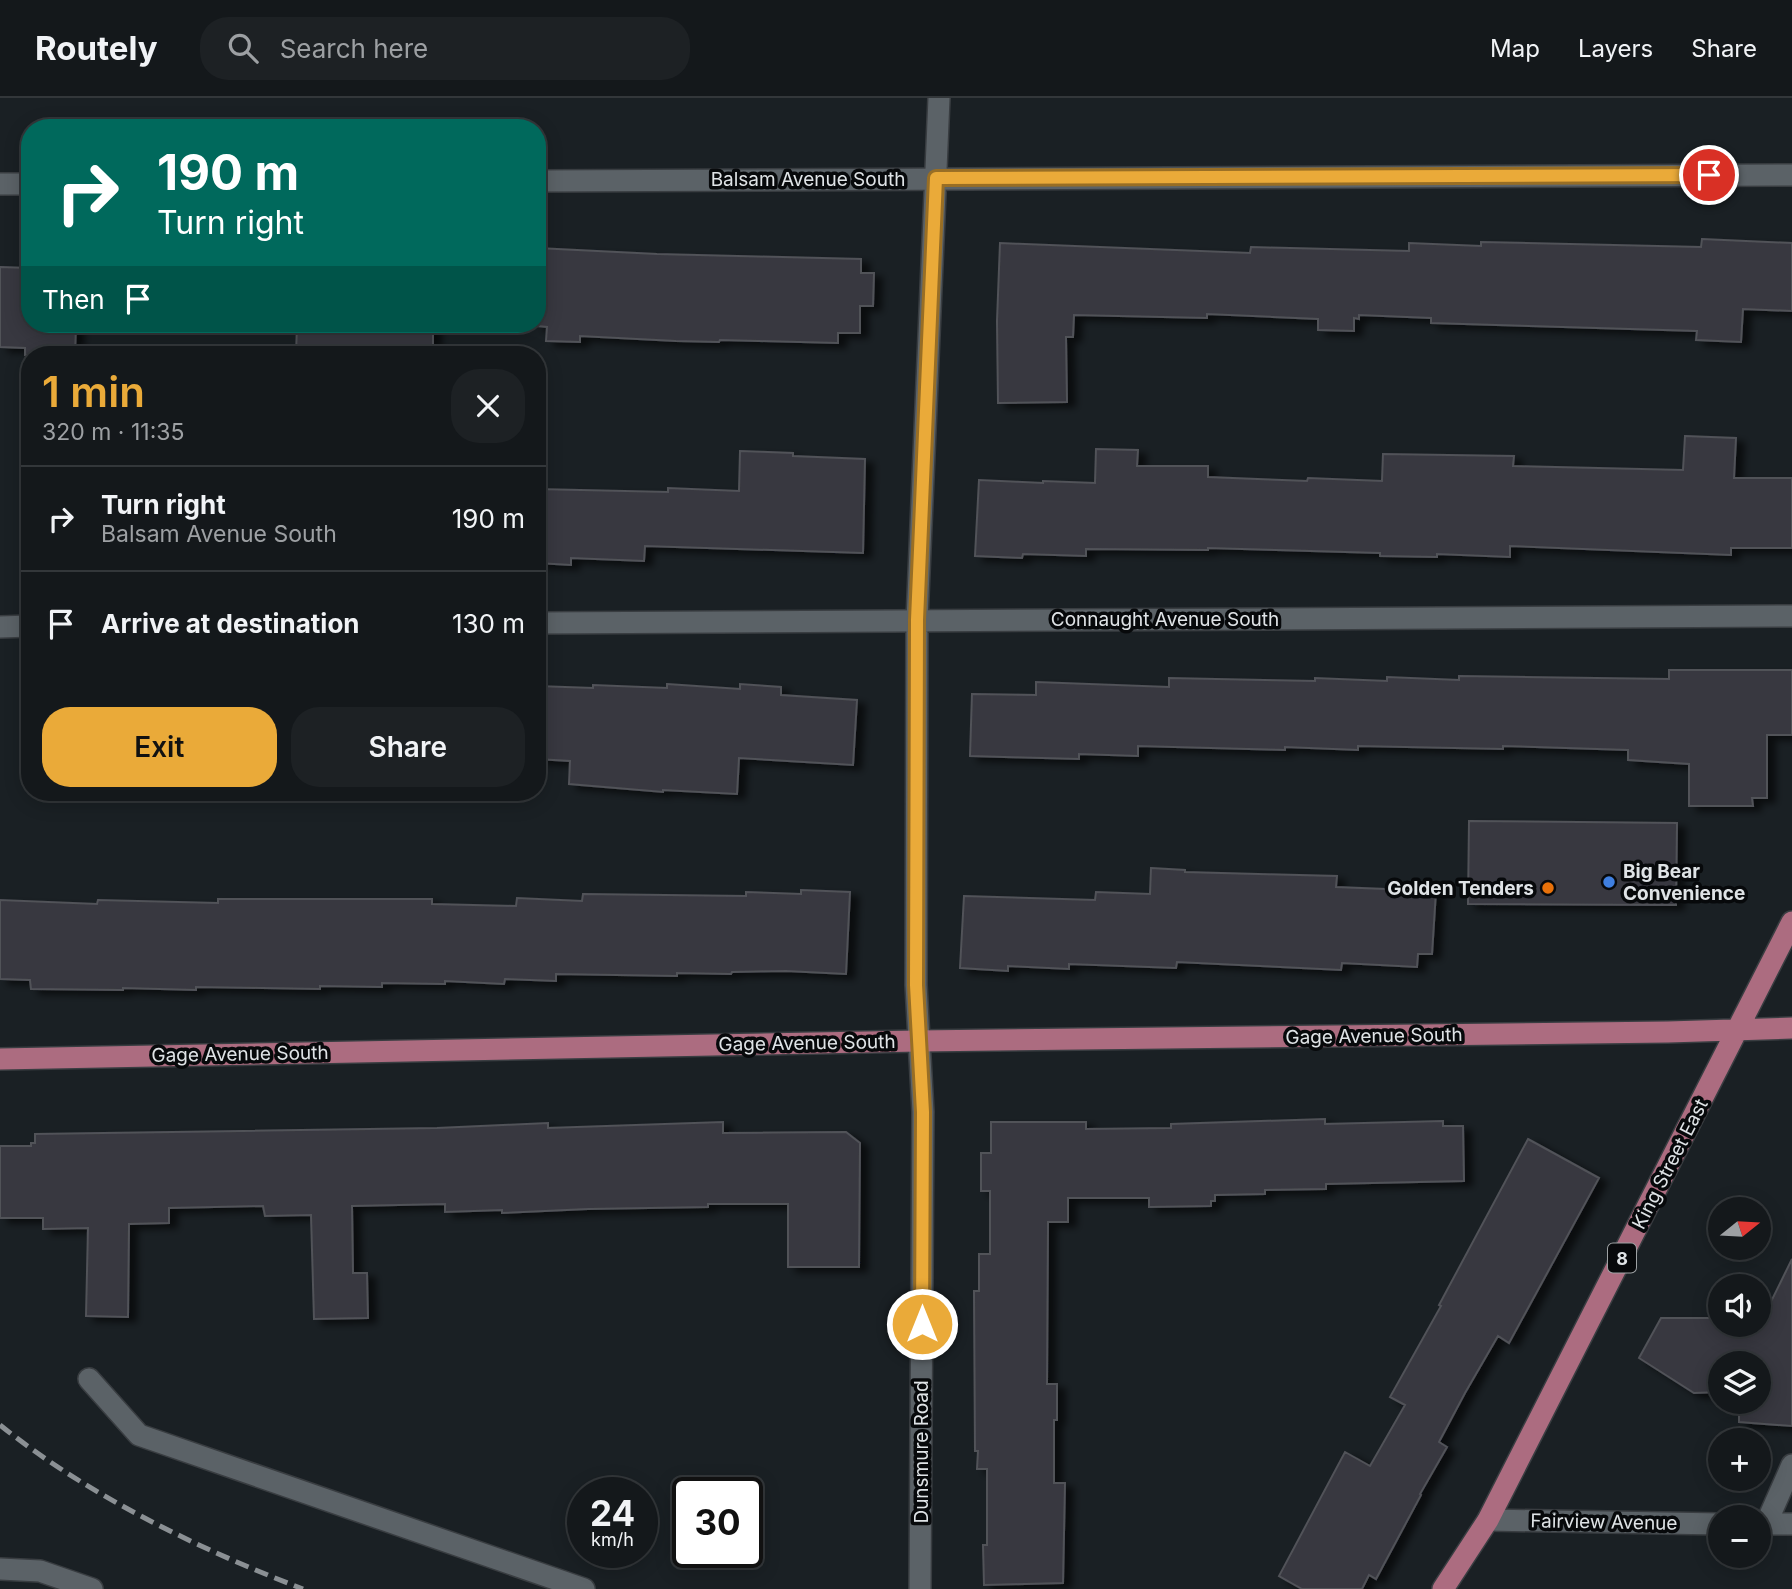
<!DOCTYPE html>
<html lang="en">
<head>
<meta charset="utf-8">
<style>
	body { margin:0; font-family:Inter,sans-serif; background:#1d2124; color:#f1f3f6; height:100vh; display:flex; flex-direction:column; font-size:26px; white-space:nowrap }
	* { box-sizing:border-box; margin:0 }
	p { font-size:23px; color:#9da0a3 }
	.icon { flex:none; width:38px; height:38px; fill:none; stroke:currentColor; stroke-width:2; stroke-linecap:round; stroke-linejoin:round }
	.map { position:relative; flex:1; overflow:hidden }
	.details { position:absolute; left:21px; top:248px; width:525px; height:455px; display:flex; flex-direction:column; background:#14181b; border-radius:28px; box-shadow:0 4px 18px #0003,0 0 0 2px #33373a }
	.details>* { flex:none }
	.guide { position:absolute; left:21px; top:21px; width:525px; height:214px; border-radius:28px; box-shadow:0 4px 18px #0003,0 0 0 2px #33373a; background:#00695c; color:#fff; overflow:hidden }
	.needle { width:46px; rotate:72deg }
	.buttons { position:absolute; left:1708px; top:1099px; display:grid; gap:14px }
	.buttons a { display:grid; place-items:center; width:63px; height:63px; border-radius:50%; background:#14181b; box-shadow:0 4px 18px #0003,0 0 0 2px #33373a; font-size:35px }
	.speed { position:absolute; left:567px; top:1379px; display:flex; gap:14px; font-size:35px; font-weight:700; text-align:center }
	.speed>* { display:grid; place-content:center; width:91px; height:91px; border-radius:50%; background:#14181b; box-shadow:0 4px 18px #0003,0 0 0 2px #33373a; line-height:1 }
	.speed small { font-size:18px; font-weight:400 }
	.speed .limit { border:4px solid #111; border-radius:10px; background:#fff; color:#111 }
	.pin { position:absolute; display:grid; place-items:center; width:60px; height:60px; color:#fff; margin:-30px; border:4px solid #fff; border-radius:50%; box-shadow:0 2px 7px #0007 }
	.me { position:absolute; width:77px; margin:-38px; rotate:0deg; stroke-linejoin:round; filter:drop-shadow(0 0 5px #0008) }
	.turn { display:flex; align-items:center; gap:24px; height:147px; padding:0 21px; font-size:32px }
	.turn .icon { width:91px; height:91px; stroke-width:2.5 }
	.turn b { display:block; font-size:49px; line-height:60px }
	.then { display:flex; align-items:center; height:66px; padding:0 21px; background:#0003; gap:14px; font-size:26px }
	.round { display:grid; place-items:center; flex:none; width:74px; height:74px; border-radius:28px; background:#1d2124 }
	.summary { display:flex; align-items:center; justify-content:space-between; height:119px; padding:0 21px }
	h1 { font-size:42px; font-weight:600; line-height:52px; color:#eaaa39 }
	.cta { display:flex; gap:14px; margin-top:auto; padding:14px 21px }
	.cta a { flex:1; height:80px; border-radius:28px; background:#eaaa39; color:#111; font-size:28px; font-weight:600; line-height:80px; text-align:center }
	.cta a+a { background:#1d2124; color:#f1f3f6 }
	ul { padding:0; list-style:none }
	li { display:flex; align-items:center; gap:21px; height:105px; padding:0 21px; border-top:2px solid #33373a }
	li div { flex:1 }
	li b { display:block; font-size:26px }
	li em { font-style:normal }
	header { display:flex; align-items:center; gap:42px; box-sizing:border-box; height:98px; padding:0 35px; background:#14181b; border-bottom:2px solid #33373a }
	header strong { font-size:33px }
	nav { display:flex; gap:38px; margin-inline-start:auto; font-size:24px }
	.search { width:490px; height:63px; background:#1d2124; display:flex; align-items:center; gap:18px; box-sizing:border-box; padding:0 24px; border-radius:28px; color:#9da0a3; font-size:26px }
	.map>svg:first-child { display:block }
</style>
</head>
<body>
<header>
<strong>Routely</strong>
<div class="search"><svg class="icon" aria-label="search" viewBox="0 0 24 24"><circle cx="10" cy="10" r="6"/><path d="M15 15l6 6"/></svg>Search here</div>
<nav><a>Map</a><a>Layers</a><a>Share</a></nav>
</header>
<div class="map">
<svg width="1792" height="1491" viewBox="0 0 1792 1491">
	<defs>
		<filter id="shadow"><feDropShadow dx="8" dy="4.5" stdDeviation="3.5" flood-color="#0009"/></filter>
	</defs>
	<rect width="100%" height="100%" fill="#1a2024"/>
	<!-- building -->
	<path fill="#38383f" stroke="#515259" stroke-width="2" filter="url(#shadow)" d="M 1702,141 L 1792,145 L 1792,213 L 1743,211 L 1741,244 L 1696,242 L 1697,233 L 1431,225 L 1431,220 L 1359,217 L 1359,221 L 1354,220 L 1354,233 L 1318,232 L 1318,221 L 1207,216 L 1207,220 L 1074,217 L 1073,239 L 1066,239 L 1067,304 L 998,305 L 997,223 L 1000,145 L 1250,155 L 1251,149 L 1409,153 L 1409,145 L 1481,148 L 1481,144 L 1701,149 Z
		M 537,150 L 657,156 L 861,161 L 861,175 L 874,175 L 873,208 L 860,208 L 860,235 L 838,235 L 838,245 L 720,242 L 719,244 L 676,243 L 580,238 L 580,244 L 546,243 L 547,229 L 537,228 Z
		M 0,169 L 30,170 L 30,226 L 76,226 L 75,257 L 25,257 L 25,250 L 0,249 Z
		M 297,226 L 433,226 L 433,257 L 296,257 Z
		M 1685,338 L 1736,340 L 1734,380 L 1792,380 L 1792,450 L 1731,450 L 1731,457 L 1510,448 L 1510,459 L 1437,456 L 1437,459 L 1380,458 L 1380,455 L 1208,450 L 1208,452 L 1086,451 L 1086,458 L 1023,456 L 1022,460 L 975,458 L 979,382 L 1043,385 L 1043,383 L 1095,385 L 1096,351 L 1138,352 L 1137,368 L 1208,368 L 1208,379 L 1307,383 L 1308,380 L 1382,383 L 1383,356 L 1514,358 L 1513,368 L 1683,372 Z
		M 740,353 L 793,355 L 793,358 L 865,361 L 863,455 L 645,448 L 644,463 L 571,460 L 571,467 L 537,465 L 537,391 L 668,394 L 668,390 L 739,393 Z
		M 1669,572 L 1792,572 L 1792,637 L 1767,637 L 1767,700 L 1752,700 L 1753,708 L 1689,708 L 1689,666 L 1628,662 L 1628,652 L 1503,648 L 1503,651 L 1358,648 L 1358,652 L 1285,649 L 1285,652 L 1138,648 L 1138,658 L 1079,656 L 1079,661 L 970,658 L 972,596 L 1036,597 L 1036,584 L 1169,589 L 1169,580 L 1315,583 L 1315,580 L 1387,583 L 1387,579 L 1459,582 L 1459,578 L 1669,581 Z
		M 667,586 L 740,591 L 740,586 L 781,589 L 781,597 L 857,602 L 853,667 L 739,660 L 737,696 L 663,692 L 663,694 L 569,686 L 570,663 L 537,661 L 537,588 L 593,590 L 593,587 L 667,590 Z
		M 1469,723 L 1677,725 L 1676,807 L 1468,806 Z
		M 1151,770 L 1185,772 L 1185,774 L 1337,778 L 1336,789 L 1436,793 L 1432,856 L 1418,856 L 1417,869 L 1342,865 L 1341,872 L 1177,864 L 1176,870 L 1069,866 L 1069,871 L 1008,868 L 1008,873 L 960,870 L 964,798 L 1095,802 L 1096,794 L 1150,796 Z
		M 801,792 L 850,794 L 846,876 L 786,873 L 732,874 L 731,876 L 677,875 L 677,878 L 556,876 L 556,883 L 505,881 L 504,886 L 445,883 L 445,886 L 382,885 L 382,889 L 320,888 L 320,891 L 196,889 L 196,892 L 123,890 L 123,892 L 31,891 L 30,882 L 0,881 L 0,802 L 97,806 L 98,802 L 218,805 L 218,801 L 432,801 L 432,806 L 516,808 L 517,800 L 582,803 L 583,796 L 746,798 L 746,794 L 801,796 Z
		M 1325,1021 L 1325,1026 L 1443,1023 L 1443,1028 L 1463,1028 L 1464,1083 L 1326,1086 L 1326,1091 L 1265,1092 L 1265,1096 L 1215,1097 L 1215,1103 L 1211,1103 L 1211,1108 L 1149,1109 L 1149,1100 L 1068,1100 L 1068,1124 L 1048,1124 L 1047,1286 L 1057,1286 L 1057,1322 L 1054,1322 L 1054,1385 L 1065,1385 L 1063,1485 L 984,1487 L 983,1447 L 987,1447 L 987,1371 L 977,1371 L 978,1353 L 975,1353 L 974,1193 L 979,1193 L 979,1156 L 990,1156 L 990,1093 L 981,1093 L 981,1055 L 991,1055 L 991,1024 L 1086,1024 L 1086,1031 L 1171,1030 L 1171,1026 Z
		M 723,1024 L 723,1035 L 846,1034 L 860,1045 L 859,1169 L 788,1169 L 788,1106 L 708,1106 L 708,1109 L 588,1111 L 502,1115 L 502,1112 L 445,1114 L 445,1106 L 352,1108 L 353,1175 L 367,1175 L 368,1220 L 314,1221 L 311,1117 L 265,1118 L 263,1108 L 169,1110 L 169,1125 L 129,1126 L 128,1219 L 86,1218 L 88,1130 L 43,1131 L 43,1120 L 0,1120 L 0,1048 L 31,1048 L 31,1045 L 35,1045 L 35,1036 L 437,1030 L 548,1025 L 548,1030 Z
		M 1528,1041 L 1599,1080 L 1509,1245 L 1498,1238 L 1465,1295 L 1439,1344 L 1447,1349 L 1420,1396 L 1421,1397 L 1376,1481 L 1369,1477 L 1362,1491 L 1302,1491 L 1279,1478 L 1345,1354 L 1370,1368 L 1405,1307 L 1390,1299 L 1441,1208 L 1439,1207 Z
		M 1792,1161 L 1792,1328 L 1739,1324 L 1739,1304 L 1759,1304 L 1759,1265 L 1720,1265 L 1720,1294 L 1694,1295 L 1639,1260 L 1661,1220 L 1720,1220 L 1720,1227 L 1759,1227 L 1759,1220 L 1763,1220 Z"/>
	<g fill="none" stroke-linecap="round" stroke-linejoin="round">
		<defs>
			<path id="minor" d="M 537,83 L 1792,77
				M 0,86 L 30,86
				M 537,525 L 1792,518
				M 0,529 L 30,528
				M 89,1281 L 139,1337 L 584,1491
				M 1488,1422 L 1720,1426
				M 1759,1426 L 1792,1426
				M 1766,1426 L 1792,1367
				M 0,1471 L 40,1473 L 92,1491
				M 920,1491 L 923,1014 L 916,887 L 917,522 L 939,0"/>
			<path id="major" d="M 0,961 L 918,943 L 1668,934 L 1792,930
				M 1443,1491 L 1488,1422 L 1792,824"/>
		</defs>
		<!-- minor casing -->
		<use href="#minor" stroke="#393d41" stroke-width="24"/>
		<!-- major casing -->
		<use href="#major" stroke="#393d41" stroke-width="24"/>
		<!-- minor -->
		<use href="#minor" stroke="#5b6267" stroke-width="21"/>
		<!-- major -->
		<use href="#major" stroke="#ac6c80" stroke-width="21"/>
		<!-- rail -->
		<path stroke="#8b9094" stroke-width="5" stroke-dasharray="14 7" stroke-linecap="butt" d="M 0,1327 C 87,1397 199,1451 303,1491"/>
	</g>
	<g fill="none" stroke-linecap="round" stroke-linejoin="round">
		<defs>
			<path id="route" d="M 922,1226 L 923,1014 L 916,887 L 917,522 L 936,80 L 1709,77"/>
		</defs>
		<!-- route casing -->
		<use href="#route" stroke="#986e25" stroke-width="18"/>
		<!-- route -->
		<use href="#route" stroke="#eaaa39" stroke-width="12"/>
	</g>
	<!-- markers -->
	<circle fill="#3f7fe0" stroke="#07090b" stroke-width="2.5" cx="1609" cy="784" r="7"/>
	<circle fill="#e8710a" stroke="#07090b" stroke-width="2.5" cx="1548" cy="790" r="7"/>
	<g text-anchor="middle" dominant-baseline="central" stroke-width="7" stroke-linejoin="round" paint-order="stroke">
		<!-- shield labels -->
		<rect fill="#07090b" stroke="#9ea2a4" stroke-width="2" x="1608" y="1145.5" width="28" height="29" rx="5"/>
		<g font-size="18" font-weight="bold" fill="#dfe3e6">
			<text x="1622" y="1160">8</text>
		</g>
		<!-- street labels -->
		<g font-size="19" fill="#dfe3e6" stroke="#07090b">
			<text x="808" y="81">Balsam Avenue South</text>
			<text x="1165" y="521">Connaught Avenue South</text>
			<text transform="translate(1374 938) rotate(-1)">Gage Avenue South</text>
			<text transform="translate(807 945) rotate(-1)">Gage Avenue South</text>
			<text transform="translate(240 956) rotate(-1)">Gage Avenue South</text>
			<text transform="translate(1670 1066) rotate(-63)">King Street East</text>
			<text transform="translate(921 1354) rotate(-90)">Dunsmure Road</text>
			<text transform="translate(1604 1424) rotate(1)">Fairview Avenue</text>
		</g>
		<!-- poi labels -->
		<g font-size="19" font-weight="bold" fill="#dfe3e6" stroke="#07090b" text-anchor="start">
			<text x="1623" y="773">Big Bear<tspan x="1623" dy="22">Convenience</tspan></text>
			<text x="1534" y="790" text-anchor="end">Golden Tenders</text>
		</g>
	</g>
</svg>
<div class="buttons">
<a><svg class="needle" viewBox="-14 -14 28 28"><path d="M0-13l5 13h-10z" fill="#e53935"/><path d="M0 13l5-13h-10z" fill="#9da0a3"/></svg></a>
<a><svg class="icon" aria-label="sound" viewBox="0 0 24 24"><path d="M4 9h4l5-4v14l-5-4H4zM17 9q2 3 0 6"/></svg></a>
<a><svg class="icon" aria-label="layers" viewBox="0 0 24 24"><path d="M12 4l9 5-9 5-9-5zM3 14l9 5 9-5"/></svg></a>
<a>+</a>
<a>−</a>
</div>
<div class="speed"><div>24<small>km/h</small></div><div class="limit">30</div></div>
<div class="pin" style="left:1709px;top:77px;background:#d93025"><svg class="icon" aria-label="arrive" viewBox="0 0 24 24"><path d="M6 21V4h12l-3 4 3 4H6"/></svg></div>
<svg class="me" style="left:922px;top:1226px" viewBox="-20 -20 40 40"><circle r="17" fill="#eaaa39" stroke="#fff" stroke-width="3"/><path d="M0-11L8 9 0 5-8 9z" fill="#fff"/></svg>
<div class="guide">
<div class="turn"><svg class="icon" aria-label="right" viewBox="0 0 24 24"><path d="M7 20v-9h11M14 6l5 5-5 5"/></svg><div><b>190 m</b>Turn right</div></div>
<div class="then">Then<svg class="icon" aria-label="arrive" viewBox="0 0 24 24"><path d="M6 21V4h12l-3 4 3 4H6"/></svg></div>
</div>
<section class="details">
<div class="summary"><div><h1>1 min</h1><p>320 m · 11:35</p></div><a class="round"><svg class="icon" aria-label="close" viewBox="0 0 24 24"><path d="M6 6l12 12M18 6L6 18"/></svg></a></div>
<ul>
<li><svg class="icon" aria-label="right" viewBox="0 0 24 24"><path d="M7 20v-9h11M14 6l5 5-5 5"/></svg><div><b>Turn right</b><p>Balsam Avenue South</p></div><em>190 m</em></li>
<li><svg class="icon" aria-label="arrive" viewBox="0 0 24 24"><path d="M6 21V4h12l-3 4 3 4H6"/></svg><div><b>Arrive at destination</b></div><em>130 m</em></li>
</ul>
<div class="cta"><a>Exit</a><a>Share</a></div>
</section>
</div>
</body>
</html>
